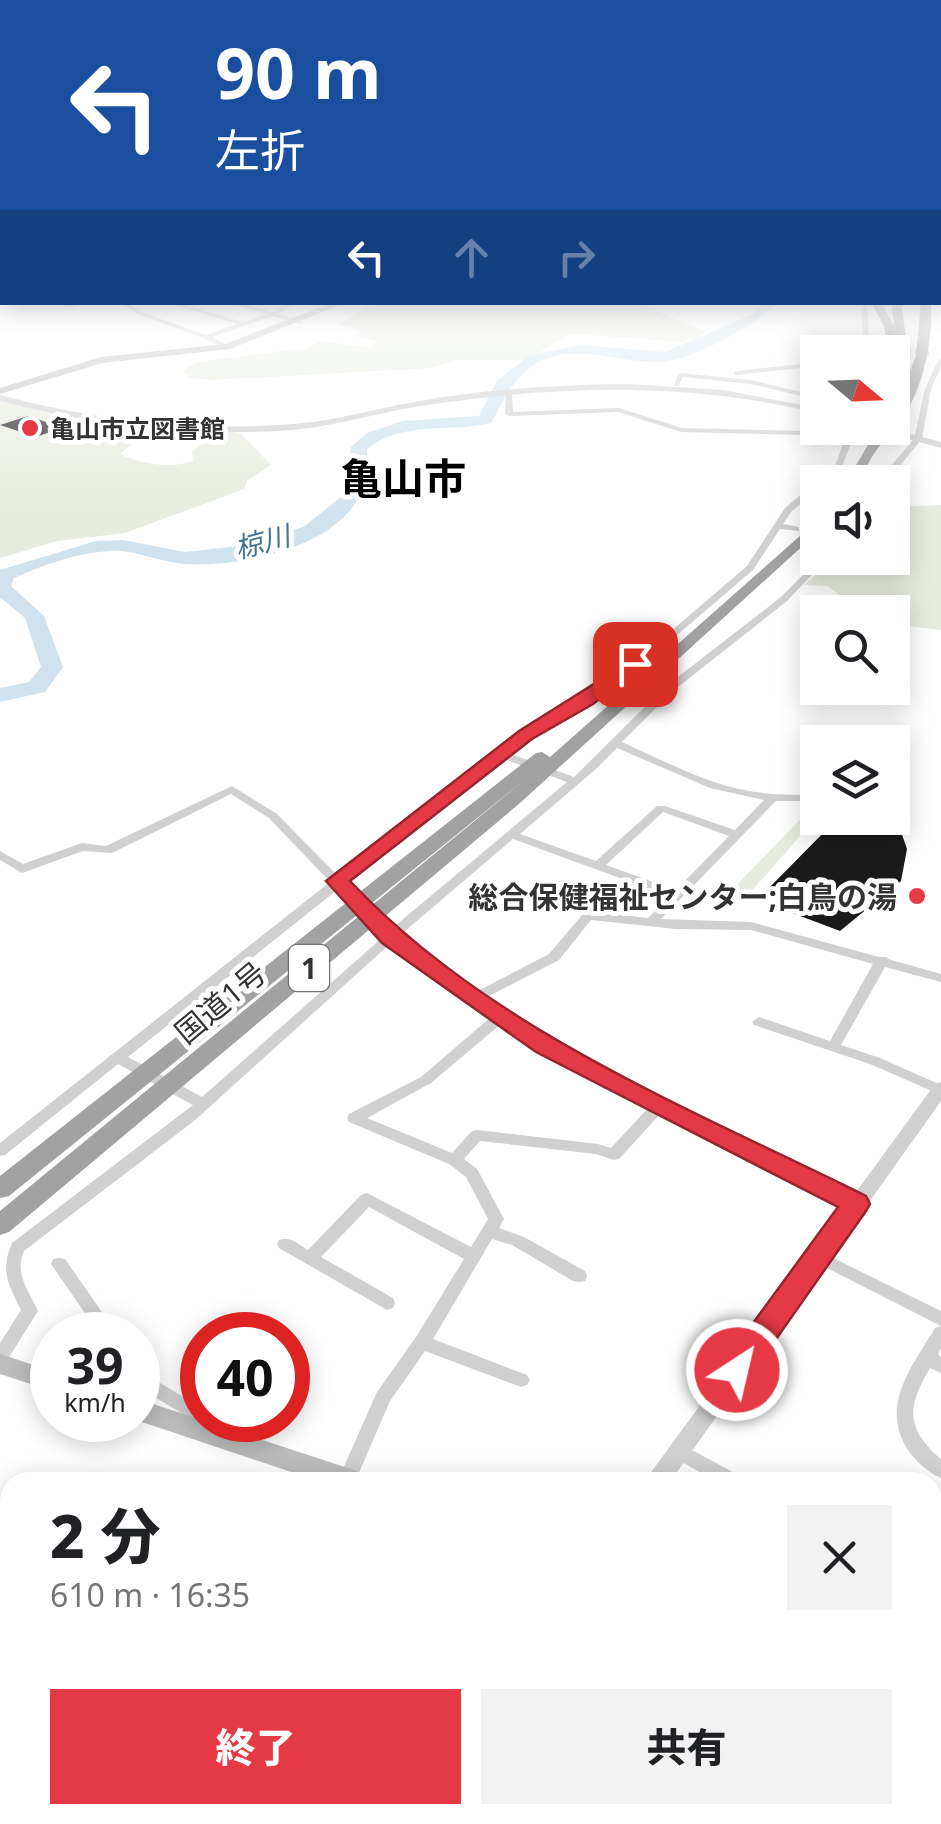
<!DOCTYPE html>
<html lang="ja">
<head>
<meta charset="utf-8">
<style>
	body { margin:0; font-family:"Noto Sans","Noto Sans JP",sans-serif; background:#f2f2f2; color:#202124; height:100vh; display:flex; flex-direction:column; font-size:38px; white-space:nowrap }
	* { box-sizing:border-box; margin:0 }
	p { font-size:32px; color:#757577 }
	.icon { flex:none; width:55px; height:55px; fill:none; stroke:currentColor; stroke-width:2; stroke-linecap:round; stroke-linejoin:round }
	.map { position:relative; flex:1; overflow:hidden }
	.details { position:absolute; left:0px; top:1472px; width:942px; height:352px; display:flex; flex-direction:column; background:#fff; border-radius:30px 30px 0 0; box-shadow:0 5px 25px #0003 }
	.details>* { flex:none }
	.guide { position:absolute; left:0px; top:0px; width:942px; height:305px; box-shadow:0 5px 25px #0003; background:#1a4fa0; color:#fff; overflow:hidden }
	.needle { width:65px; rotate:109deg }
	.controls { position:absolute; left:800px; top:335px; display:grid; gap:20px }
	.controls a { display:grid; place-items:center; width:110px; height:110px; border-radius:0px; background:#fff; box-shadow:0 5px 25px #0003; font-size:50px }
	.speed { position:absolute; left:30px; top:1312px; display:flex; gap:20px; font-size:50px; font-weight:700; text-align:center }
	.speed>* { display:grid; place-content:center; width:130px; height:130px; border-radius:50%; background:#fff; box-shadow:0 5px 25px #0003; line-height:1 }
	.speed small { font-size:25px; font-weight:400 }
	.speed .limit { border:15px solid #d22; background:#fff; color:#111 }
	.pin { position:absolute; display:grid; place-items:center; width:85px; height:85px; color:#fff; margin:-42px; border-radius:20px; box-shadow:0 5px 15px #0006 }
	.me { position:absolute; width:110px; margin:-55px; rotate:35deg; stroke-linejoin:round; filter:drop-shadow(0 0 8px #0008) }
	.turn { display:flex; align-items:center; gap:35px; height:210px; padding:0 50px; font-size:45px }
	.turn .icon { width:130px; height:130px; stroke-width:2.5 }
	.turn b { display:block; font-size:70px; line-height:85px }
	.lanes { display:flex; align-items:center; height:95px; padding:0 50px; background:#0003; justify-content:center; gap:50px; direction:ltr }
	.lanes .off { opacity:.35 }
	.round { display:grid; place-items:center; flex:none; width:105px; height:105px; border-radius:0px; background:#f2f2f2 }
	.summary { display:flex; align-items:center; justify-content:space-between; height:170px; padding:0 50px }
	h1 { font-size:60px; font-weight:800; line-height:75px }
	.primary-button { display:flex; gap:20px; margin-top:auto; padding:20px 50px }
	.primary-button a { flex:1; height:115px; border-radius:0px; background:#e63946; color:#fff; font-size:40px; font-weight:800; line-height:115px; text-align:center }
	.primary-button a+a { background:#f2f2f2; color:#202124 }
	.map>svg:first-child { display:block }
</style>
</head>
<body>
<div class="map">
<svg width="941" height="1824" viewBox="0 0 941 1824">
	<rect width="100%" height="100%" fill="#fff"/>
	<!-- green -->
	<path fill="#e6ecdf" d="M 390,303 L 635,303 L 706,331 L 700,338 L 682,342 L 578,334 L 567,335 L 528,360 L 457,360 L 430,368 L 212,380 L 190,378 L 183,370 L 198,362 L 307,348 L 321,341 L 370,348 L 377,341 L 359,338 L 360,330 L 338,324 L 367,308 Z
		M 0,401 L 71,419 L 153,426 L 120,454 C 139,464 172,469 193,461 L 192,452 L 217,430 L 241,434 L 271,465 L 247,481 L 244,489 L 125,533 L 57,541 L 0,558 Z
		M 941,505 L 941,630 L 893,624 L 892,612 L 862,612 L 827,586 L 804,585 L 835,558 L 892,558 L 893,515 L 900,507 Z
		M 817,802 L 817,817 L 748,895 L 732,890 Z
		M 0,1530 L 10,1540 L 10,1751 L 0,1751 Z"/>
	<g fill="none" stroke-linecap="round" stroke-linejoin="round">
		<!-- river -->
		<path fill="#cfe2ee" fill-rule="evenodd" d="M 2,287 L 2,295 L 0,296 L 0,288 Z
			M 763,302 L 776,302 C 760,324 696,357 668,361 C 626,367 578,340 537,363 C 512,378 505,399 491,423 C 449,433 403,420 367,449 C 367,463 368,480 361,494 C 332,550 240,567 184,564 C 158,562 134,549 109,551 C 75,553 44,565 14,578 L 11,586 L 44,616 L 63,667 L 45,692 L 0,702 L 0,688 L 29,682 L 41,667 L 25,618 L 0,597 L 0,570 L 96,541 L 123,540 L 185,552 L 259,544 L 305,526 L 343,495 L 351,447 L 367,433 L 403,421 L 479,416 L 497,381 L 530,355 L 582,345 L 665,352 L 753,314 Z"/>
	</g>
	<!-- building -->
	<path fill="#1a1a1a" d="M 28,416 L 52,424 L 47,429 L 53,431 L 36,437 L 0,425 Z
		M 838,818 L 884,818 L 898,823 L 907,849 L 901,881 L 840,931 L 763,902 L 766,899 L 760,897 Z"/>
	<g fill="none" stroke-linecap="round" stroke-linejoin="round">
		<!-- minor-tunnel -->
		<path stroke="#d6d6d6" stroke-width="6" stroke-dasharray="6 4" stroke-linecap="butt" d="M 885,349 L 929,353"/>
		<!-- tertiary-tunnel -->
		<path stroke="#d6d6d6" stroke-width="10" stroke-dasharray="10 5" stroke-linecap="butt" d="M 878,428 L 907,436"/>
		<!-- minor -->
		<path fill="#d0d0d0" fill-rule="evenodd" d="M 940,280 L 941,280 L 941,284 L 940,284 Z
			M 2,292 L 2,296 L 0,297 L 0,293 Z
			M 55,302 L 69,304 L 91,302 L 69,308 Z
			M 118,302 L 126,302 L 144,313 L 206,335 L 237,324 L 164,302 L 175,302 L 243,322 L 267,314 L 225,302 L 237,302 L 272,312 L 288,302 L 296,302 L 278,314 L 304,322 L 301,324 L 273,316 L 212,337 L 229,346 L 227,349 L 198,336 L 140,315 Z
			M 861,302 L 867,302 L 870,352 L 864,352 Z
			M 933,302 L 939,302 L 941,311 L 939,310 Z
			M 941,358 L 941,367 L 931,389 L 922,439 L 898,468 L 892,482 L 884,482 L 890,467 L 914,439 L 925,389 L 938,360 Z
			M 818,362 L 818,366 L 736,375 L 733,373 L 736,371 Z
			M 681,373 L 750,380 L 818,396 L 818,400 L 750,384 L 683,377 L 678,386 L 674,386 L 678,375 Z
			M 509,392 L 512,394 L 513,412 L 619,408 L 682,428 L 848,432 L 852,428 L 856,430 L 842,467 L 825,482 L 818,483 L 835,466 L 846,436 L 681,432 L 618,412 L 509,416 L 505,414 L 506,394 Z
			M 815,483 L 818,483 L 818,489 L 791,512 L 783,524 L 799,527 L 799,531 L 780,529 L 753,570 L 669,642 L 590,702 L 508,753 L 574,777 L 665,687 L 781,597 L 820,558 L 828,558 L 787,601 L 673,691 L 622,742 C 660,759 699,780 739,789 C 765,795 791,795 818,795 L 818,801 L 776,801 L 661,919 L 751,922 L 879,957 L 887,957 L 888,959 L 941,974 L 941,982 L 885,967 L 841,1045 L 880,1058 L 941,1085 L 941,1095 L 870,1064 L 754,1025 L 752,1022 L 759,1017 L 830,1041 L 873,964 L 751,930 L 676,929 L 591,920 L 559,960 L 485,998 L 549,1043 L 862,1200 L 864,1204 L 862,1208 L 856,1210 L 850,1208 L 662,1112 L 619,1159 L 614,1160 L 596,1154 L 480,1141 L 464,1159 L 477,1169 L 504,1219 L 499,1228 L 524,1237 L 585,1271 L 587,1276 L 585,1281 L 579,1282 L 573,1281 L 512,1245 L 492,1239 L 433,1339 L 527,1375 L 530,1380 L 527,1385 L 521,1387 L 425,1351 L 390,1401 L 355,1482 L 339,1482 L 338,1480 L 377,1392 L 416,1337 L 464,1259 L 369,1207 L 321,1257 L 393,1298 L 395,1303 L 393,1308 L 387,1310 L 279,1248 L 277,1244 L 279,1240 C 290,1236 299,1244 308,1250 L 361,1195 L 367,1193 L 471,1247 L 488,1219 L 466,1177 L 449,1164 L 349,1122 L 347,1118 L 349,1114 L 421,1077 L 492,1016 L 391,943 L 194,1121 L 24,1251 C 14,1274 29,1291 38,1311 L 6,1362 L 0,1364 L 0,1343 L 21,1310 C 8,1283 0,1272 12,1243 L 193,1105 L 118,1064 L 5,1155 L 0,1156 L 0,1143 L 330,882 L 269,818 L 231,794 L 112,853 L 83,851 L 22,873 L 0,860 L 0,851 L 23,864 L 82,843 L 106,846 L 232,786 L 277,814 L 338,876 L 496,752 L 582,698 L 663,638 L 747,566 L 785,508 ZM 617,748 L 710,788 L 764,800 L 735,830 L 665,806 L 657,806 L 596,861 L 520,834 L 596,769 ZM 501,758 L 567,782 L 390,930 L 345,883 ZM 663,812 L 729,836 L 676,890 L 606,865 ZM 513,839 L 669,896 L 648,918 L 597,912 L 583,914 L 549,954 L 476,992 L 398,937 ZM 337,890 L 383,937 L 202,1097 L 128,1057 ZM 502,1023 L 539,1049 L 650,1106 L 611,1148 L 598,1144 L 477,1130 L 472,1131 L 452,1153 L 367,1118 L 431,1083 Z
			M 819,1251 L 941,1311 L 941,1326 L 813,1261 L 811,1257 L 813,1253 Z
			M 59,1258 L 65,1259 L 118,1335 L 100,1335 L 51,1264 L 53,1259 Z
			M 941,1326 L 941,1348 L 938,1354 L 941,1357 L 941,1373 L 930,1368 C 907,1407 905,1428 941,1459 L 941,1478 C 929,1473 918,1463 910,1453 C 878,1408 911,1368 935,1328 Z
			M 138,1361 L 144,1363 L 160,1383 L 202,1408 C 202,1421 199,1439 183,1433 L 180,1427 L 186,1416 L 148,1393 L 138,1380 Z
			M 679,1443 L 740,1476 L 742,1482 L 717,1482 L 673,1457 L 670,1451 L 673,1445 Z
			M 61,1815 L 92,1815 L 97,1824 L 66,1824 Z
			M 151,1815 L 178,1815 L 174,1824 L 147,1824 Z
			M 516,1815 L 564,1815 L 560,1824 L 520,1824 Z
			M 601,1815 L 627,1815 L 631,1824 L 605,1824 Z
			M 700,1815 L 726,1815 L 722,1824 L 696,1824 Z"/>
		<!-- tertiary -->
		<path fill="#d0d0d0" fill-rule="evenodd" d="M 940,271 L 941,271 L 941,275 L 940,275 Z
			M 627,384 L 723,390 L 818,408 L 818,413 C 686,382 567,385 434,404 C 386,410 340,426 292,430 C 193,437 96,427 0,401 L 0,395 C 97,421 194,432 294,424 C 335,421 374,409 414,402 C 484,389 556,385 627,384 Z
			M 907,433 L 941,442 L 941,448 L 904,438 L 904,434 Z
			M 941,1082 L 941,1101 L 670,1482 L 646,1482 L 649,1475 L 935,1084 Z
			M 395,1815 L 425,1815 L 422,1824 L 392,1824 Z"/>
		<!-- secondary -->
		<path fill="#bdbdbd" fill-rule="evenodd" d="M 334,302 L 347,302 L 230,349 L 102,363 L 0,394 L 0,388 L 101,357 L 225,344 Z
			M 0,1354 L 52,1371 L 52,1391 L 0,1374 Z
			M 138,1399 L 354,1470 L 363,1474 L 367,1482 L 321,1482 L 136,1420 Z
			M 752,1815 L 789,1815 L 793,1824 L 756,1824 Z"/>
		<!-- trunk -->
		<path fill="#a2a2a2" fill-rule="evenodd" d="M 871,302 L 881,302 L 894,326 L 896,340 L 891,302 L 901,302 L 908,352 L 899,401 L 892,402 L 897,346 L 892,349 L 887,346 L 884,326 Z
			M 921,302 L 931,302 C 933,341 924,384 903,418 C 896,429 886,438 878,448 C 870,458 865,471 858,482 L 846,482 L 878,428 L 892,428 L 892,417 L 916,356 Z
			M 818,520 L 818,532 L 520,803 L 9,1232 L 0,1235 L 0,1211 L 528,777 L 9,1196 L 0,1198 L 0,1176 L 536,753 L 542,752 L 550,757 Z"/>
	</g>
	<!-- sky -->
	<linearGradient id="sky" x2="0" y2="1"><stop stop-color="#9ec6ea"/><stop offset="0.51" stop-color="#fff"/><stop offset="1" stop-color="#fff" stop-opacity="0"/></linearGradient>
	<rect width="941" height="525" fill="url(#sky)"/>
	<!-- route -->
	<path fill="#e63946" stroke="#96252e" stroke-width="2.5" d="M 635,658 L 641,660 L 641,667 L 593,704 L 532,739 L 350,881 C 489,1029 687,1107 866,1196 L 870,1204 L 866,1211 L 748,1379 L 737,1383 L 726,1379 L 721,1370 L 726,1360 L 838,1207 L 536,1052 L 382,943 L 326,881 L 519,731 Z"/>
	<!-- markers -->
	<g fill="#e63946" stroke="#fff" stroke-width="4">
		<circle cx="30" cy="428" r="10"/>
		<circle cx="917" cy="896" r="10"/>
	</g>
	<g text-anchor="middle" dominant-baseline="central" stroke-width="10" stroke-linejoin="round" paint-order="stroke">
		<!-- far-poi labels -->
		<g font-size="25" font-weight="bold" fill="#333" stroke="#fff" text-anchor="start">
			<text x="50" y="428">亀山市立図書館</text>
		</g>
		<!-- far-water labels -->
		<g font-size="28" font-style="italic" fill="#3f7597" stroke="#fff">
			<text transform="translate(262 541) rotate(-15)">椋川</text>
		</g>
		<!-- shield labels -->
		<rect fill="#fff" stroke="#707070" stroke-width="2.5" x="289" y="945" width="40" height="46" rx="8"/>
		<g font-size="28" font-weight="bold" fill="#333">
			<text x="309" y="968">1</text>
		</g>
		<!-- poi labels -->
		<g font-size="30" font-weight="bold" fill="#333" stroke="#fff" text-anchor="end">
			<text x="897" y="896">総合保健福祉センター;白鳥の湯</text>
		</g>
		<!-- street labels -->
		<g font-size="30" fill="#333" stroke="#fff">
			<text transform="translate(220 1002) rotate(-40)">国道1号</text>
		</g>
		<!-- far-town labels -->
		<g font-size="42" font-weight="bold" fill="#000" stroke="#fff">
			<text x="403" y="477">亀山市</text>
		</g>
	</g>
</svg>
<div class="controls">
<a><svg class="needle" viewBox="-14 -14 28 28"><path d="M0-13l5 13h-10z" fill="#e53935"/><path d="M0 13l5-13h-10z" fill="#757577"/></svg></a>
<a><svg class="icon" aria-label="sound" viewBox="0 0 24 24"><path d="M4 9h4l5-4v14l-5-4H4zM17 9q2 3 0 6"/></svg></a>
<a><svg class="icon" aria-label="search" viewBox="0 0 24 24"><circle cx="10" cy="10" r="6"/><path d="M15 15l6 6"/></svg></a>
<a><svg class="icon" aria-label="layers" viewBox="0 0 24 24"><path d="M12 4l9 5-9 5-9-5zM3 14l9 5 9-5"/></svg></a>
</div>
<div class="speed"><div>39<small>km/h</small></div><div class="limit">40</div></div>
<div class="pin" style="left:635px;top:664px;background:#d93025"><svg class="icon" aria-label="arrive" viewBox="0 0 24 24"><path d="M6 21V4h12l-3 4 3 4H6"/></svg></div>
<svg class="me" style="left:737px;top:1370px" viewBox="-20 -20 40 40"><circle r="17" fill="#e63946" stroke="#fff" stroke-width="3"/><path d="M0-11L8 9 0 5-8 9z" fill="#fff"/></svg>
<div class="guide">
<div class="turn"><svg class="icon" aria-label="left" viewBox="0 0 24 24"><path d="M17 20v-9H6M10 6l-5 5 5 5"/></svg><div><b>90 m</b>左折</div></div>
<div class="lanes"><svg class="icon" aria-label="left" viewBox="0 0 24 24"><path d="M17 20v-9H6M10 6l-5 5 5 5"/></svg><svg class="icon off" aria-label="ahead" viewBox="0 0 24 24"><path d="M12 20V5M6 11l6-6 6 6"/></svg><svg class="icon off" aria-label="right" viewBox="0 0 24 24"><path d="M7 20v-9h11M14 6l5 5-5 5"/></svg></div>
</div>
<section class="details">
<div class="summary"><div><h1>2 分</h1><p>610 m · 16:35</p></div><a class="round"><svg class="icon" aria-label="close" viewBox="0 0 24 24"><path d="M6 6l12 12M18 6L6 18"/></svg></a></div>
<div class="primary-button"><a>終了</a><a>共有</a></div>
</section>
</div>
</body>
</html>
